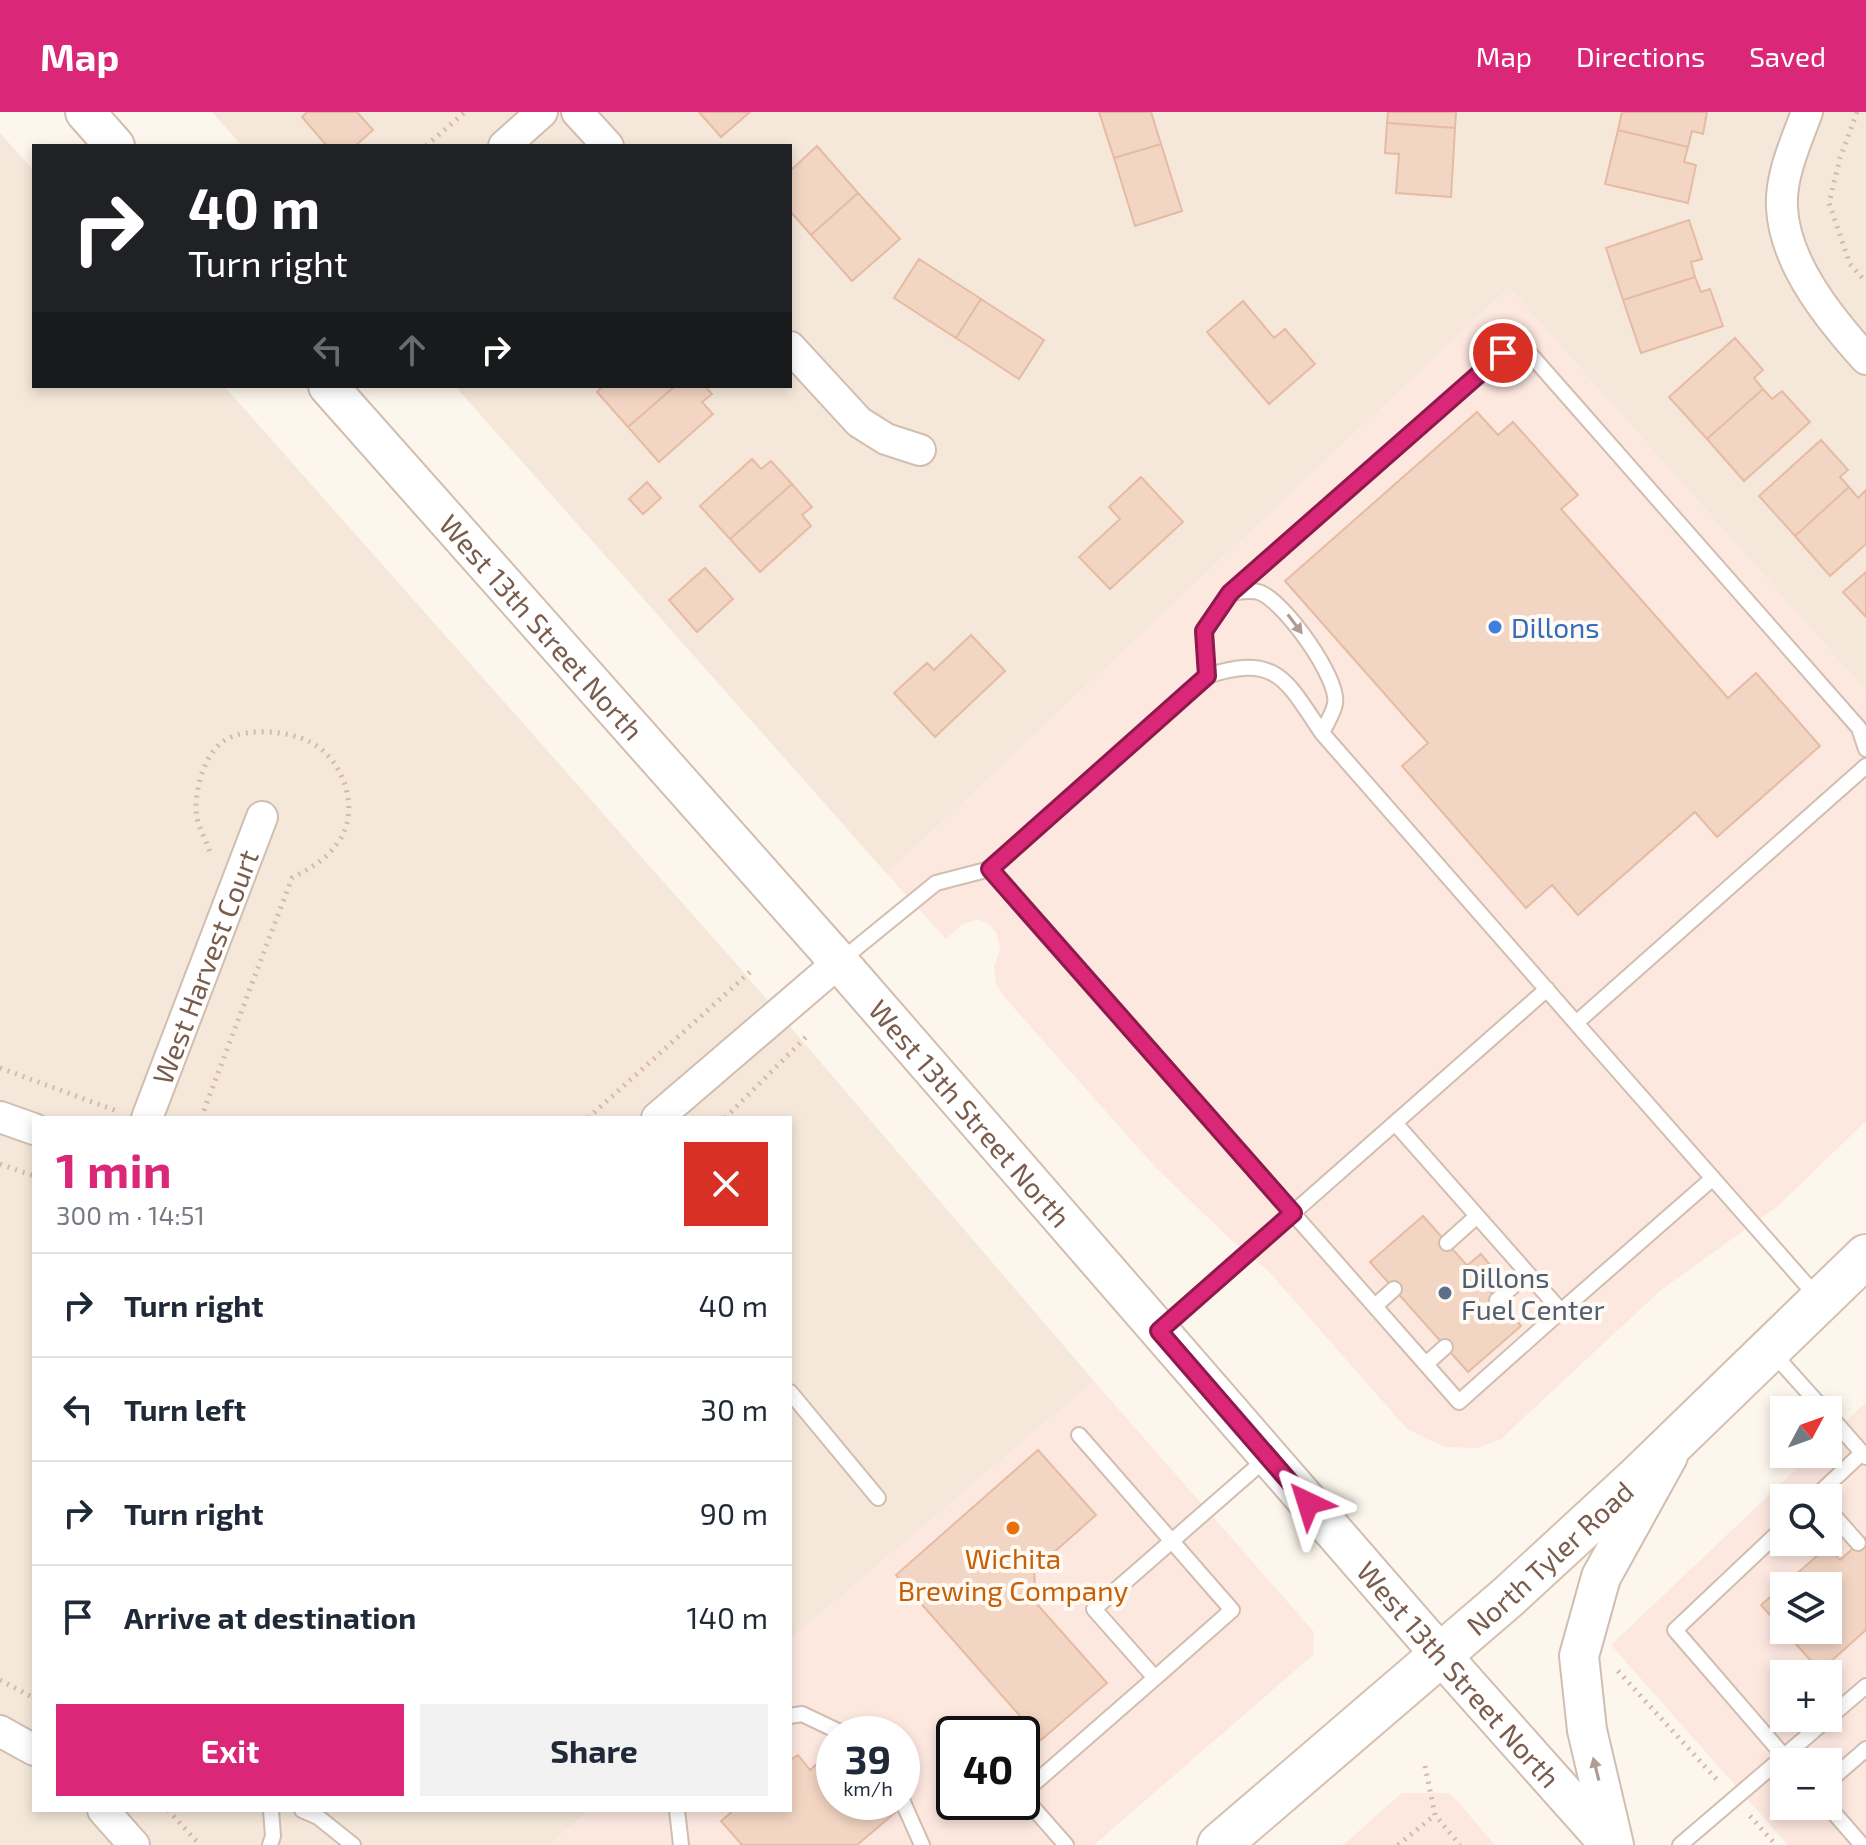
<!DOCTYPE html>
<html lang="en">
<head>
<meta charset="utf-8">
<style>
	body { margin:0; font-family:"Exo 2",sans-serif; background:#f2f2f3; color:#1f2937; height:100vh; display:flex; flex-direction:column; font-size:30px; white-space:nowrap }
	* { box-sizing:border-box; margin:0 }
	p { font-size:26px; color:#747a83 }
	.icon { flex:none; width:44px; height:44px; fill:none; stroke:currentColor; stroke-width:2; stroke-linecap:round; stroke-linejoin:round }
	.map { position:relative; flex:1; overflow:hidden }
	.side { position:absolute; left:32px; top:1004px; width:760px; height:696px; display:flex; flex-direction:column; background:#fff; border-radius:0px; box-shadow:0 4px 12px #0003 }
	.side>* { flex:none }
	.banner { position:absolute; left:32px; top:32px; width:760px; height:244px; border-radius:0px; box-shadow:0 4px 12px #0003; background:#202124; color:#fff; overflow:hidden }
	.needle { width:52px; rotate:49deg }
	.fabs { position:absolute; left:1770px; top:1284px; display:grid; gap:16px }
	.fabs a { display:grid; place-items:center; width:72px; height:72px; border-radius:0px; background:#fff; box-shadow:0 4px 12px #0003; font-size:40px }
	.speed { position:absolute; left:816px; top:1604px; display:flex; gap:16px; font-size:40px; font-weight:700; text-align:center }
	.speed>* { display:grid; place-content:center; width:104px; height:104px; border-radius:50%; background:#fff; box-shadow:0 4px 12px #0003; line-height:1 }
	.speed small { font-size:20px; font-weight:400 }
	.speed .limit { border:4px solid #111; border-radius:12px; background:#fff; color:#111 }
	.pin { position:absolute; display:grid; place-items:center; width:68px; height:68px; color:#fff; margin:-34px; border:4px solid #fff; border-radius:50%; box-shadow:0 2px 8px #0007 }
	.me { position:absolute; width:88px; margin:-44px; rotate:319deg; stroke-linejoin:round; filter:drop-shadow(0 0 6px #0008) }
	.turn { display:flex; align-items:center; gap:28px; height:168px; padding:0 24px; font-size:36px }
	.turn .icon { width:104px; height:104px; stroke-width:2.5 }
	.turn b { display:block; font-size:56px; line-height:68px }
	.lanes { display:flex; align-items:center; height:76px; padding:0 24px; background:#0003; justify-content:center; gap:40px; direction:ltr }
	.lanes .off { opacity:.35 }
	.round { display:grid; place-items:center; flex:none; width:84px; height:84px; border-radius:0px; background:#f2f2f3 }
	.headline { display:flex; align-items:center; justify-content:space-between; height:136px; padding:0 24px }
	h1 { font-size:48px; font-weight:700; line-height:60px; color:#db2777 }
	.action { display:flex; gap:16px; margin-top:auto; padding:16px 24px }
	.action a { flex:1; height:92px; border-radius:0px; background:#db2777; color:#fff; font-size:32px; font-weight:700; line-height:92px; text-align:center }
	.action a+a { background:#f2f2f3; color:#1f2937 }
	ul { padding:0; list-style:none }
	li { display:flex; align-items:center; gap:24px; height:104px; padding:0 24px; border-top:2px solid #e0e1e3 }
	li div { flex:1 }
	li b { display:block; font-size:30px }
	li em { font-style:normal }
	header { display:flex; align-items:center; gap:48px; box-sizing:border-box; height:112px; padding:0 40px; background:#db2777; color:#fff }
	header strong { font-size:38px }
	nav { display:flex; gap:44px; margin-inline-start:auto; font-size:28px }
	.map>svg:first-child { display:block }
</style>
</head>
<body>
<header>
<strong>Map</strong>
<nav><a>Map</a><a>Directions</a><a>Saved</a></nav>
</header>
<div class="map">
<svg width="1866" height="1733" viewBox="0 0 1866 1733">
	<rect width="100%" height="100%" fill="#fdf6ec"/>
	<!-- residential -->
	<path fill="#f5e8da" d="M 212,0 L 1866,0 L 1866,579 L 1509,176 L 887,762 L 455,274 L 790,274 L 790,34 L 242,34 Z
		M 0,21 L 34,59 L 34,274 L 224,274 L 732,847 L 1094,1269 L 790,1528 L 790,1006 L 34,1006 L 34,1698 L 590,1698 L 549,1733 L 0,1733 Z"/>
	<!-- commercial -->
	<path fill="#fde8e0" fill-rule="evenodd" d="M 1509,176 L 1866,579 L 1866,1009 L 1778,1094 L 1661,1178 L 1501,1327 L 1478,1336 L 1444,1335 L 1407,1317 L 1270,1161 L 1227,1124 L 1156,1056 L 1006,887 L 996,872 L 994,855 L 1000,837 L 997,822 L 990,813 L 977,807 L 962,813 L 946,827 L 887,762 Z
		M 1094,1269 L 1314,1520 L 1313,1543 L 1094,1733 L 549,1733 L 590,1698 L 790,1698 L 790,1528 ZM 834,1622 L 902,1622 L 902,1690 L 834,1690 ZM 954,1622 L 1022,1622 L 1022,1690 L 954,1690 Z
		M 1866,1290 L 1866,1733 L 1788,1733 L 1611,1533 L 1812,1342 L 1828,1342 L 1828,1327 ZM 1784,1386 L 1828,1386 L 1828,1430 L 1784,1430 ZM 1784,1474 L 1828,1474 L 1828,1518 L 1784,1518 ZM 1784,1562 L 1828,1562 L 1828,1606 L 1784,1606 ZM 1784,1650 L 1828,1650 L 1828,1694 L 1784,1694 Z
		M 1402,1681 L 1450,1681 L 1495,1733 L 1343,1733 Z"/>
	<!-- building -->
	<path fill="#f3d5c3" stroke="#e6bba3" stroke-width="2" fill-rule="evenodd" d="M 307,0 L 357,0 L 373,18 L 355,34 L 327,34 L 302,5 Z
		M 699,0 L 750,0 L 721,25 Z
		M 1099,0 L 1151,0 L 1161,32 L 1114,46 Z
		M 1388,0 L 1456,0 L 1455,16 L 1387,11 Z
		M 1622,0 L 1707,0 L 1703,22 L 1692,19 L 1688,35 L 1618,18 Z
		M 1387,11 L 1455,16 L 1451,85 L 1396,81 L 1399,42 L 1385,41 Z
		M 1618,18 L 1688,35 L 1684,50 L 1696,53 L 1688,91 L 1605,72 Z
		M 1161,32 L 1182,99 L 1135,114 L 1114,46 Z
		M 817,34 L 858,81 L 811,123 L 790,99 L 790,59 Z
		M 858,81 L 900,127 L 852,169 L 811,123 Z
		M 1689,108 L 1702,147 L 1691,150 L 1695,165 L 1623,188 L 1606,136 Z
		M 919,147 L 981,187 L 956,226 L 894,186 Z
		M 1695,165 L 1701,180 L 1710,177 L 1723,214 L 1641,241 L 1623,188 Z
		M 981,187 L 1044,228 L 1019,267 L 956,226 Z
		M 1243,189 L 1274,226 L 1285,217 L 1315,252 L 1269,292 L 1207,220 Z
		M 1735,226 L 1763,258 L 1754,266 L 1763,277 L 1707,327 L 1669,285 Z
		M 603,274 L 675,274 L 628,315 L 597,280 Z
		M 675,274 L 705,274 L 712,282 L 702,290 L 713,302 L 659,350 L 628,315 Z
		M 1763,277 L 1772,287 L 1782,279 L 1810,310 L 1744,369 L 1707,327 Z
		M 1477,300 L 1498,323 L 1513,310 L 1578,383 L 1561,397 L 1728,586 L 1756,561 L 1820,634 L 1717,725 L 1695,700 L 1578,803 L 1552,773 L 1526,796 L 1402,654 L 1428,631 L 1285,469 Z
		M 1821,328 L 1848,358 L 1840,365 L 1849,375 L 1795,424 L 1759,384 Z
		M 752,347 L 761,357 L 771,349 L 792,372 L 730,427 L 700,394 Z
		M 1141,365 L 1183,410 L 1110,477 L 1079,445 L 1120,407 L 1109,395 Z
		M 647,370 L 661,386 L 643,402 L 629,387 Z
		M 792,372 L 812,395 L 802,403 L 811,414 L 760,460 L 730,427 Z
		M 1849,375 L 1858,386 L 1866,378 L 1866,432 L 1830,464 L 1795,424 Z
		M 705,456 L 733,487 L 697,520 L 669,488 Z
		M 1866,460 L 1866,505 L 1843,480 Z
		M 971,523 L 1005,559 L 935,625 L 894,581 L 927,551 L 934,558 Z
		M 1423,1104 L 1521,1214 L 1468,1260 L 1370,1150 Z
		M 1481,1142 L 1495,1159 L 1480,1172 L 1465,1155 Z
		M 1038,1338 L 1096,1403 L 1034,1458 L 1036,1491 L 1107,1571 L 1041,1628 L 896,1463 Z
		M 1866,1425 L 1866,1518 L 1820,1559 L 1761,1493 L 1827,1435 L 1840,1448 ZM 1784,1474 L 1828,1474 L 1828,1518 L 1784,1518 Z
		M 798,1643 L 810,1658 L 819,1650 L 834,1656 L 834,1690 L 887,1690 L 896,1700 L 857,1733 L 742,1733 L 721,1709 L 734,1698 L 790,1698 L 790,1648 Z"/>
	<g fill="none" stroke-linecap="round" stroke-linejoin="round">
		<defs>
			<path id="service" d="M 1230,481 C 1239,480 1253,477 1261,481 C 1285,491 1340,567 1335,592 C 1333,602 1326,612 1322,621
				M 1207,564 L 1204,519 L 1230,481 L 1503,241 L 1531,243 L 1859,616 L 1866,637
				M 990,757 L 1459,1290 L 1561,1199
				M 839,850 L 936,771 L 990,757 L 1207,564 C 1277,541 1286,568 1322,621 L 1576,911
				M 1395,1011 L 1561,1199 L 1713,1066
				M 1447,1131 L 1477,1104
				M 1819,1187 L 1576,911 L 1866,654
				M 1497,1188 L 1527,1162
				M 1375,1194 L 1394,1177
				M 1160,1218 L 1547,877
				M 1771,1239 L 1824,1298
				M 1426,1252 L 1445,1235
				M 790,1280 L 878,1386
				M 1828,1302 L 1866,1345
				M 1079,1323 L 1232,1498 L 1155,1566
				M 1814,1386 L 1862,1341
				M 1828,1397 L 1858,1431
				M 1784,1415 L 1675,1518 L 1789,1650
				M 790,1604 L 802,1602 L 844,1622
				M 1828,1670 L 1866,1637
				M 1022,1682 L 1155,1566 L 1094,1497 L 1268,1345
				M 1022,1683 L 1066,1733
				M 902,1688 L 922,1733
				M 1828,1694 L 1862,1733
				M 302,1698 L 318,1705 L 353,1733
				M 677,1698 L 681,1733
				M 270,1733 L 273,1724 L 271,1698
				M 1680,1733 L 1866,1574"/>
			<g id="minor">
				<path d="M 577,0 L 608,34"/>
				<path d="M 1807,0 C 1796,30 1780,64 1782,96 C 1785,152 1830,207 1866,247"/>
				<path d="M 504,34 L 542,0"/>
				<path d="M 790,235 L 859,310 L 886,327 L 920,338"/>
				<path d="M 0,1005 L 34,1017"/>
				<path id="s1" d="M 147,1006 L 262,705"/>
				<path d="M 657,1006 L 839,850"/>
				<path d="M 0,1619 L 34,1638"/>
				<path d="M 103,1698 L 134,1733"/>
			</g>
			<g id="tertiary">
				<path d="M 85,0 L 115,34"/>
				<path id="s2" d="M 328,274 L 839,850 L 1441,1543 L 1610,1733"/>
				<path d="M 1614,1733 L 1587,1618 L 1579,1544 L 1601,1465 L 1668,1344"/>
			</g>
			<g id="secondary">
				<path id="s3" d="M 1219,1733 L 1508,1485 L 1635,1368 L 1866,1144"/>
			</g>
		</defs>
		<!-- service casing -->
		<use href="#service" stroke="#d1beb0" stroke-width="18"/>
		<!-- minor casing -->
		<use href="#minor" stroke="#d1beb0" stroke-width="34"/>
		<!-- tertiary casing -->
		<use href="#tertiary" stroke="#d1beb0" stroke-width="42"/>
		<!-- secondary casing -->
		<use href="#secondary" stroke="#d6c0b0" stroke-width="46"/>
		<!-- path -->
		<path stroke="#d9b8a5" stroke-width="5" stroke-dasharray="2 6" stroke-linecap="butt" d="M 1857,0 L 1840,46 L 1829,91 L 1850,152 L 1866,170
			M 426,34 L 465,0
			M 0,956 L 117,999
			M 201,1006 L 292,766 C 311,756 327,747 339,729 C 361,697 343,646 310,630 C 288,619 249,615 227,627 C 205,639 196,674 196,697 C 196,714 207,727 210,742
			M 588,1006 L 750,860
			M 725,1006 L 806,925
			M 0,1052 L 34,1064
			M 1618,1559 L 1719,1670
			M 0,1568 L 34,1586
			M 1425,1654 L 1435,1703 L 1460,1733
			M 168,1698 L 200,1733
			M 1750,1704 L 1776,1733
			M 1398,1733 L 1435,1703"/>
		<!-- service -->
		<use href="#service" stroke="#fff" stroke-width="14"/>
		<!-- minor -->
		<use href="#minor" stroke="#fff" stroke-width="30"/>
		<!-- tertiary -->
		<use href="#tertiary" stroke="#fff" stroke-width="38"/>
		<!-- secondary -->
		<use href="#secondary" stroke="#fff" stroke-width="42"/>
	</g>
	<!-- one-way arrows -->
	<defs><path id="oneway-solid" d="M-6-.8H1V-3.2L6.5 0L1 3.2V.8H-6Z" transform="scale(2)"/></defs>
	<g fill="#af9d94">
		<use href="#oneway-solid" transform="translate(1295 512) rotate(53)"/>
		<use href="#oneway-solid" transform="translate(1596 1657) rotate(-104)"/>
	</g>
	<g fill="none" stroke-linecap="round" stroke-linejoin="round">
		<defs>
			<path id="route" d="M 1308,1391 L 1159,1219 L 1293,1101 L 990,757 L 1207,564 L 1204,519 L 1230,481 L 1503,241"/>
		</defs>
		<!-- route casing -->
		<use href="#route" stroke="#8e194d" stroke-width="20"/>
		<!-- route -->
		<use href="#route" stroke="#db2777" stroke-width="14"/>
	</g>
	<!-- markers -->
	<circle fill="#3f7fe0" stroke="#fffaf3" stroke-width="3" cx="1495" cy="515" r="8"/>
	<circle fill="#5c6f8a" stroke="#fffaf3" stroke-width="3" cx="1445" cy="1181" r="8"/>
	<circle fill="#e8710a" stroke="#fffaf3" stroke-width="3" cx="1013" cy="1416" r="8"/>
	<g text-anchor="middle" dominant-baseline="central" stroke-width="8" stroke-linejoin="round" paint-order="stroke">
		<!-- shop labels -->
		<g font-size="28" fill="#366cbe" stroke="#fffaf3" text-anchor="start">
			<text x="1511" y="515">Dillons</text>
		</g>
		<!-- street labels -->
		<g font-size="28" fill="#7a5c4d" stroke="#fffaf3">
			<text stroke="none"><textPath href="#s2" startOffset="322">West 13th Street North</textPath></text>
			<text stroke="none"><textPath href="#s1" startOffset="162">West Harvest Court</textPath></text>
			<text stroke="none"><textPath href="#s2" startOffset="970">West 13th Street North</textPath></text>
			<text stroke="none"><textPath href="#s3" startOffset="438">North Tyler Road</textPath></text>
			<text stroke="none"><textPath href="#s2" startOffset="1714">West 13th Street North</textPath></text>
		</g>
		<!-- service labels -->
		<g font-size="28" fill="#4e5e75" stroke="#fffaf3" text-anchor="start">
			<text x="1461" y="1165">Dillons<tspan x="1461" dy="32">Fuel Center</tspan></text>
		</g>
		<!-- food labels -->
		<g font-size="28" fill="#c56008" stroke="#fffaf3">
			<text x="1013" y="1446">Wichita<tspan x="1013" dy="32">Brewing Company</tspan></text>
		</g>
	</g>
</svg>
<div class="fabs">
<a><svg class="needle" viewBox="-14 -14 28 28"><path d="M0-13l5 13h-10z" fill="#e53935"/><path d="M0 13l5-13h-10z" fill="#747a83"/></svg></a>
<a><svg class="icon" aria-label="search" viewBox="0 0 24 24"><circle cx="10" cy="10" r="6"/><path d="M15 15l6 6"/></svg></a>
<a><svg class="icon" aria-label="layers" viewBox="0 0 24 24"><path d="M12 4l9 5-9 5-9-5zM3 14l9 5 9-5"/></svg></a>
<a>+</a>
<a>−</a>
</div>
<div class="speed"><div>39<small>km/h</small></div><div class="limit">40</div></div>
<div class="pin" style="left:1503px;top:241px;background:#d93025"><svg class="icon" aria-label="arrive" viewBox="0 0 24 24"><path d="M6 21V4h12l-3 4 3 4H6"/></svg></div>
<svg class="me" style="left:1308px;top:1391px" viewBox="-20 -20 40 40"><path d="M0-17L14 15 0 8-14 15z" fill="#db2777" stroke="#fff" stroke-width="4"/></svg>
<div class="banner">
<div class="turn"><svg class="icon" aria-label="right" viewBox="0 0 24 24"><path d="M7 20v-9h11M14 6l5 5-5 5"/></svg><div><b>40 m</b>Turn right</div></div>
<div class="lanes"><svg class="icon off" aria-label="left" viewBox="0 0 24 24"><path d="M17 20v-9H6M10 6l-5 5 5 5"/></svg><svg class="icon off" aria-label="ahead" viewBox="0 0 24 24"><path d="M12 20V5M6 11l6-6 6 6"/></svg><svg class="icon" aria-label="right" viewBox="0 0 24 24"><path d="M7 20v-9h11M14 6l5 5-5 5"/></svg></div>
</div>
<section class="side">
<div class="headline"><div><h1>1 min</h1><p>300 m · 14:51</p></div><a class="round" style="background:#d93025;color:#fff"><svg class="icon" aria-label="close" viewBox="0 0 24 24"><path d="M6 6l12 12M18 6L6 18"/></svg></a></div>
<ul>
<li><svg class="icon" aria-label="right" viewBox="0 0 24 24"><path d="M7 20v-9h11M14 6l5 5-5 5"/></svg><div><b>Turn right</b></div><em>40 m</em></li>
<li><svg class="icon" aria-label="left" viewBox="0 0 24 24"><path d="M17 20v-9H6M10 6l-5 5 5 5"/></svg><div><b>Turn left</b></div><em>30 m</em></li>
<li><svg class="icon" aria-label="right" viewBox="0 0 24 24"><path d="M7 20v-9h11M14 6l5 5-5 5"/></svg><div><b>Turn right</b></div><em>90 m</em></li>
<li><svg class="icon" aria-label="arrive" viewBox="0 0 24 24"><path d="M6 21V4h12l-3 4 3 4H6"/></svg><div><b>Arrive at destination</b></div><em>140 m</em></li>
</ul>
<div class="action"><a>Exit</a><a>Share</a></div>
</section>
</div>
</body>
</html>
